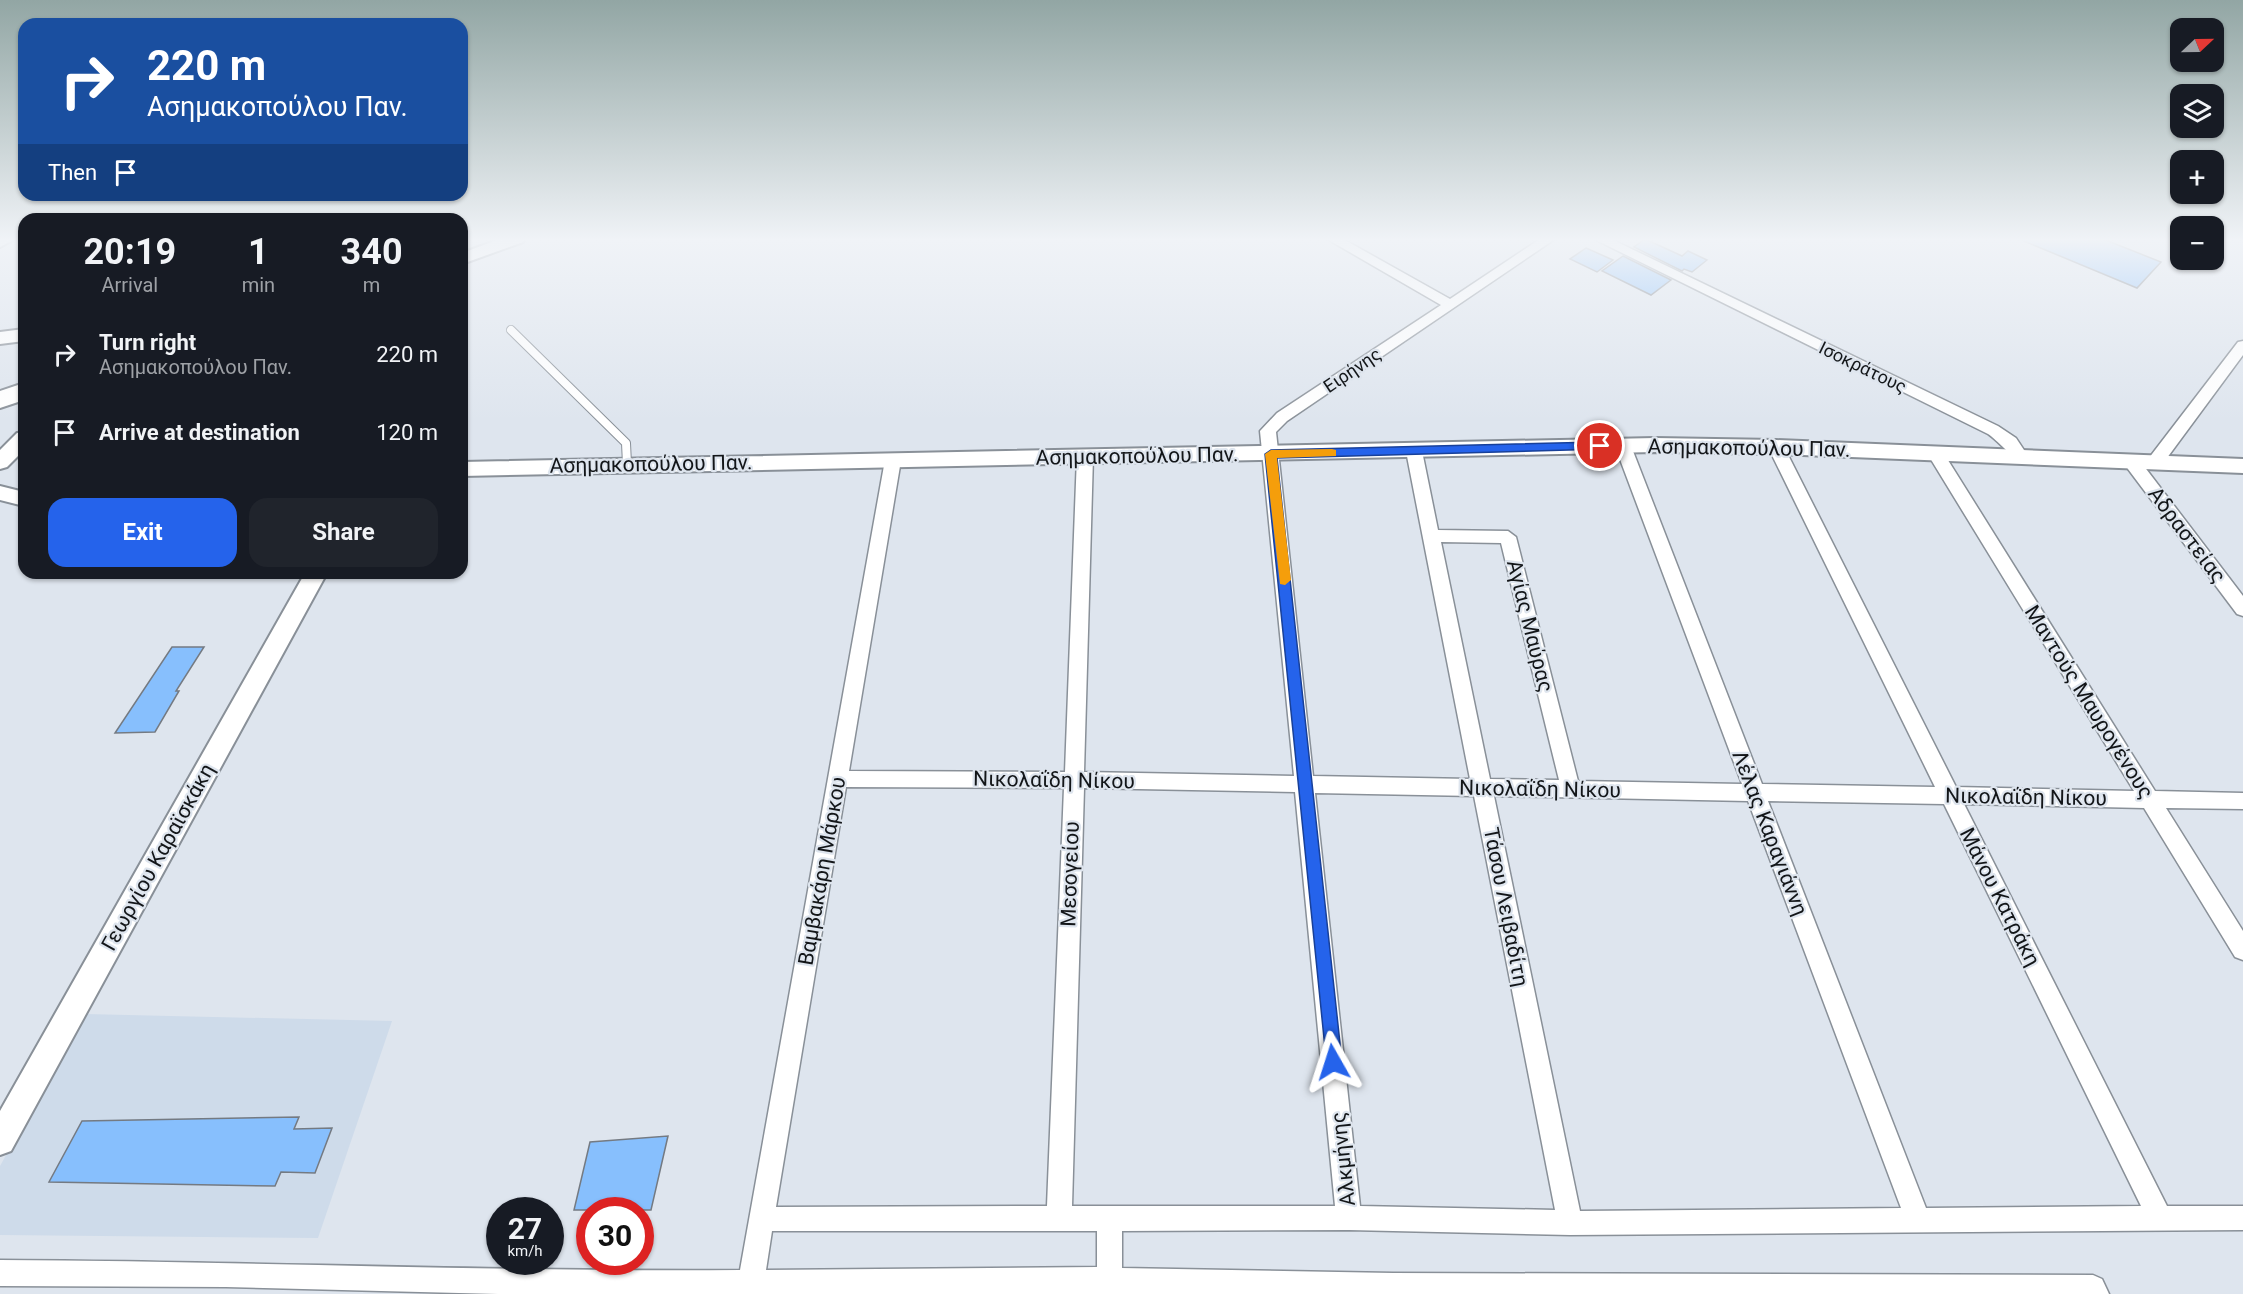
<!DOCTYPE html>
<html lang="en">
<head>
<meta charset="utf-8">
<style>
	body { margin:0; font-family:Roboto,sans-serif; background:#20242c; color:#f1f3f6; height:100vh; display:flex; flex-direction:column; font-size:22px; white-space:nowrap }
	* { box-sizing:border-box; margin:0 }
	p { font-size:20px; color:#9ea1a6 }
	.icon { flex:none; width:33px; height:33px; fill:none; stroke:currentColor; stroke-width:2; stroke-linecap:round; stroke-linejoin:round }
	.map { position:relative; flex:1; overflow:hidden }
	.drawer { position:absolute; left:18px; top:213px; width:450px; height:366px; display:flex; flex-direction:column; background:#171b24; border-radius:18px; box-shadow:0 2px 4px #0004 }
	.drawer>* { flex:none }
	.hud { position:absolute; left:18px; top:18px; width:450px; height:183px; border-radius:18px; box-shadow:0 2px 4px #0004; background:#1a4fa0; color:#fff; overflow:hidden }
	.needle { width:39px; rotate:68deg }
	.tools { position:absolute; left:2170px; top:18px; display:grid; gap:12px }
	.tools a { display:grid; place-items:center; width:54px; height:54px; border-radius:12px; background:#171b24; box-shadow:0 2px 4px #0004; font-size:30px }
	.speed { position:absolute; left:486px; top:1197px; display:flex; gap:12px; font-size:30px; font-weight:700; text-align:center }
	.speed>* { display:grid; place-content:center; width:78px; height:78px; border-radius:50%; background:#171b24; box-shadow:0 2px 4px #0004; line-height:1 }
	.speed small { font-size:15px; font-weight:400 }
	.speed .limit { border:9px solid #d22; background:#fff; color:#111 }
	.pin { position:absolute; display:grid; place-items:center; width:51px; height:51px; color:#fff; margin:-26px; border:3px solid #fff; border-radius:50%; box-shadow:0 2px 6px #0007 }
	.me { position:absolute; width:66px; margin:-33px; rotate:354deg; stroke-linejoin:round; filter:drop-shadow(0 0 4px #0008) }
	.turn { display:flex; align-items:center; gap:21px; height:126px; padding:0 30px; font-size:27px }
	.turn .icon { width:78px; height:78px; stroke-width:2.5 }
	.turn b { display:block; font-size:42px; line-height:51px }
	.then { display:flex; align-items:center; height:57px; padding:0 30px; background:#0003; gap:12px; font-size:22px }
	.eta { display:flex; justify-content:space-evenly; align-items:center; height:102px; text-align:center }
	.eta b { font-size:36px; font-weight:700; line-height:42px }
	.button { display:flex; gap:12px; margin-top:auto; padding:12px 30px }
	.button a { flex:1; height:69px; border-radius:18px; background:#2563eb; color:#fff; font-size:24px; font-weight:700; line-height:69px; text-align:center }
	.button a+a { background:#20242c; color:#f1f3f6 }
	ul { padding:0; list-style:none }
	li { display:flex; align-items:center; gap:18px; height:78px; padding:0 30px }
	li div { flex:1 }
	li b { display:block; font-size:22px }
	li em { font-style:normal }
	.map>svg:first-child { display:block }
</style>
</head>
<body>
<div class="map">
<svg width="2243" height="1294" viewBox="0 0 2243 1294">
	<rect width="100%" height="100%" fill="#dee5ee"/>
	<!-- built -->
	<path fill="#cedbea" d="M 85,1014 L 392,1021 L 318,1238 L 0,1235 L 0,1166 Z"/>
	<!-- building -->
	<path fill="#87bffd" stroke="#747a82" stroke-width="1.5" d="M 1645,239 L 1682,256 L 1688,251 L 1707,260 L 1692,272 L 1684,269 L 1682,271 L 1634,247 Z
		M 2019,239 L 2103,239 L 2161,262 L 2137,288 Z
		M 1586,248 L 1613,260 L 1597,272 L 1570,259 Z
		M 1623,256 L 1671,280 L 1651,295 L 1602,271 Z
		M 172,647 L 204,647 L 176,691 L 179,691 L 155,732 L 115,733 Z
		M 299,1117 L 294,1129 L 332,1128 L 315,1173 L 281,1172 L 275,1186 L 49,1182 L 82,1121 Z
		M 668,1136 L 651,1210 L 574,1210 L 590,1142 Z"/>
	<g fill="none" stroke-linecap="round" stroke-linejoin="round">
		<defs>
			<path id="service" d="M 511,330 L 626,443 L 627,464"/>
			<path id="minor" d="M 1327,239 L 1343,239 L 1450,299 L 1540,239 L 1555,239 L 1287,421 L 1276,432 L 1313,776 L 1470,779 L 1406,451 L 1414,446 L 1422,451 L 1438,530 L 1508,531 L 1516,537 L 1578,781 L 1742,784 L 1615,446 L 1623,441 L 1631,446 L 1762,784 L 1935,787 L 1768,447 L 1776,442 L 1784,447 L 1956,787 L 2134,791 L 1927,453 L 1935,448 L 1941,449 L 2155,791 L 2243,793 L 2243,809 L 2166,808 L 2243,931 L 2243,960 L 2235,957 L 2144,808 L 1964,804 L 2167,1206 L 2243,1206 L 2243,1230 L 1570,1235 L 1349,1230 L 1122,1231 L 1122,1268 L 1393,1273 L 2093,1275 L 2102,1279 L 2109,1294 L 498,1294 L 226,1287 L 0,1286 L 0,1260 C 247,1261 494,1272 740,1270 L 885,460 L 893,455 L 901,460 L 849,771 L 1065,772 L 1077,456 L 1085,451 L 1093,456 L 1084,772 L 1294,776 L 1260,431 L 1277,413 L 1441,305 ZM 1441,542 L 1501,543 L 1559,780 L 1490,779 ZM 846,787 L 1064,788 L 1047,1206 L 776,1207 ZM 1084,788 L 1295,792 L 1335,1206 L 1072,1206 ZM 1315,793 L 1474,796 L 1555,1210 L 1360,1206 ZM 1494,796 L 1748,801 L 1901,1208 L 1580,1211 ZM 1768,801 L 1944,804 L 2141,1206 L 1926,1208 ZM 772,1231 L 1097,1231 L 1097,1267 L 766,1270 Z
				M 1594,239 L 1611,239 L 1998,426 L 2016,438 L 2028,456 L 2020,461 C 2015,460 1996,439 1988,434 Z
				M 2243,341 L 2243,355 L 2161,466 L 2149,466 L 2147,462 L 2149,458 L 2238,342 Z
				M 2131,456 L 2137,457 L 2243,596 L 2243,616 L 2237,614 L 2125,465 L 2123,461 L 2125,457 Z"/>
			<path id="tertiary" d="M 0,239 L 15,239 L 0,247 Z
				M 500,239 L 525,239 L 523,242 L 462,264 L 462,253 Z
				M 24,329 L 24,341 L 0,344 L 0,332 Z
				M 24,432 L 24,450 L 7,467 L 0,469 L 0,450 L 17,433 Z
				M 1655,438 L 1776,440 L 2243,459 L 2243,473 L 1776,454 L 1655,452 L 462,476 L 462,462 Z
				M 0,486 L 24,492 L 24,506 L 0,500 Z
				M 305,573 L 327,573 L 11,1151 L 0,1155 L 0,1111 Z"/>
			<path id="trunk" d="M 24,383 L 24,400 L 0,408 L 0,391 Z"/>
		</defs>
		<!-- service casing -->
		<use href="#service" stroke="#899098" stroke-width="10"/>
		<!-- minor casing -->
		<use href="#minor" stroke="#899098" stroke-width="3"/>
		<!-- tertiary casing -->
		<use href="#tertiary" stroke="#899098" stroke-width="4"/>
		<!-- trunk casing -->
		<use href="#trunk" stroke="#899098" stroke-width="4"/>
		<!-- service -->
		<use href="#service" stroke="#fff" stroke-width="8"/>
		<!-- minor -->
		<use href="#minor" fill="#fff" fill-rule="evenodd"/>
		<!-- tertiary -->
		<use href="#tertiary" fill="#fff" fill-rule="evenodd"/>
		<!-- trunk -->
		<use href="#trunk" fill="#fff" fill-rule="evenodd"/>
	</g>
	<!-- sky -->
	<linearGradient id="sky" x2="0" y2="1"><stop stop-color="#92a6a4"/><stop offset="0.57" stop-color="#f0f3f7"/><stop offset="1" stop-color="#f0f3f7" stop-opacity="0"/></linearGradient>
	<rect width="2243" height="421" fill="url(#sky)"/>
	<!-- route -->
	<path fill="#2563eb" stroke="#184099" stroke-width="1.5" d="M 1600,442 L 1606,446 L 1604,449 L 1277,458 L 1342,1062 L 1339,1068 L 1333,1071 L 1327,1068 L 1265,454 L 1271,450 Z"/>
	<!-- slow -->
	<path fill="#f59e0b" d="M 1332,449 L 1336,450 L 1336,456 L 1277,458 L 1291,580 L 1285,585 L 1280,584 L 1265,454 L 1271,450 Z"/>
	<g text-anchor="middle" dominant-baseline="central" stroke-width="4.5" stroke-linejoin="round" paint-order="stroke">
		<!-- far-street labels -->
		<g font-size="18" fill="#131619" stroke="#dee5ee">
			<text transform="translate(1863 367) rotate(26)">Ισοκράτους</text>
			<text transform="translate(1352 370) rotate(-34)">Ειρήνης</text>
		</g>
		<!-- street labels -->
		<g font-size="21" fill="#131619" stroke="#dee5ee">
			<text transform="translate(1749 448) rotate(1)">Ασημακοπούλου Παν.</text>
			<text transform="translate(1137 456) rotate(-1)">Ασημακοπούλου Παν.</text>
			<text transform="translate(651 464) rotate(-1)">Ασημακοπούλου Παν.</text>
			<text transform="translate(2187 535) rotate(53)">Αδραστείας</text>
			<text transform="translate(1530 626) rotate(76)">Αγίας Μαύρας</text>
			<text transform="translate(2089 702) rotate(58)">Μαντούς Μαυρογένους</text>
			<text transform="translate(1054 780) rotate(1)">Νικολαΐδη Νίκου</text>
			<text transform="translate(1540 789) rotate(1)">Νικολαΐδη Νίκου</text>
			<text transform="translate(2026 797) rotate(1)">Νικολαΐδη Νίκου</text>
			<text transform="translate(1770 833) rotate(69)">Λέλας Καραγιάννη</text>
			<text transform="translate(158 857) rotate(-61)">Γεωργίου Καραϊσκάκη</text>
			<text transform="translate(822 871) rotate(-80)">Βαμβακάρη Μάρκου</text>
			<text transform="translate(1070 874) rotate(-88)">Μεσογείου</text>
			<text transform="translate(2000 897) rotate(63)">Μάνου Κατράκη</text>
			<text transform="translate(1506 907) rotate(79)">Τάσου Λειβαδίτη</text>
			<text transform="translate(1343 1159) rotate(-96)">Αλκμήνης</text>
		</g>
	</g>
</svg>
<div class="tools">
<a><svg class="needle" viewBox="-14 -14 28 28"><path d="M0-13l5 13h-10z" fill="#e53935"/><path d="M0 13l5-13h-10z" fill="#9ea1a6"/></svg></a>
<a><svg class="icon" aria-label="layers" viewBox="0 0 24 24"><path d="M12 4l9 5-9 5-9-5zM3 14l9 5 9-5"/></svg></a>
<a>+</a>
<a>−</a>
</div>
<div class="speed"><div>27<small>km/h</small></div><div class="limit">30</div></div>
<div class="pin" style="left:1600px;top:446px;background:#d93025"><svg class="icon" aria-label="arrive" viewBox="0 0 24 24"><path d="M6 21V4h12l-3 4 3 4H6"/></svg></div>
<svg class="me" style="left:1333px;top:1062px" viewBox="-20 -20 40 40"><path d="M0-17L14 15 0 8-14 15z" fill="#2563eb" stroke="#fff" stroke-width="4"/></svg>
<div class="hud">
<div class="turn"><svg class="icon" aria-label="right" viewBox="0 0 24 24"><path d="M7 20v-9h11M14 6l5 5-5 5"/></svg><div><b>220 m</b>Ασημακοπούλου Παν.</div></div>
<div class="then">Then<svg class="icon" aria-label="arrive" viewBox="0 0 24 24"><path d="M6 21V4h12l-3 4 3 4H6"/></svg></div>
</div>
<section class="drawer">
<div class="eta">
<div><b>20:19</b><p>Arrival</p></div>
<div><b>1</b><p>min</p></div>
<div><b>340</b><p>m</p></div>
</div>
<ul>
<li><svg class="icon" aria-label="right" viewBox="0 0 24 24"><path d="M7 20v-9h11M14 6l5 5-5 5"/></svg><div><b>Turn right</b><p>Ασημακοπούλου Παν.</p></div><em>220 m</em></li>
<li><svg class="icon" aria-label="arrive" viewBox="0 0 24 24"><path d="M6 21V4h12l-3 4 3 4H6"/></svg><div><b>Arrive at destination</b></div><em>120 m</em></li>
</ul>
<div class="button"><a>Exit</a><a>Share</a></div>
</section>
</div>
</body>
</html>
